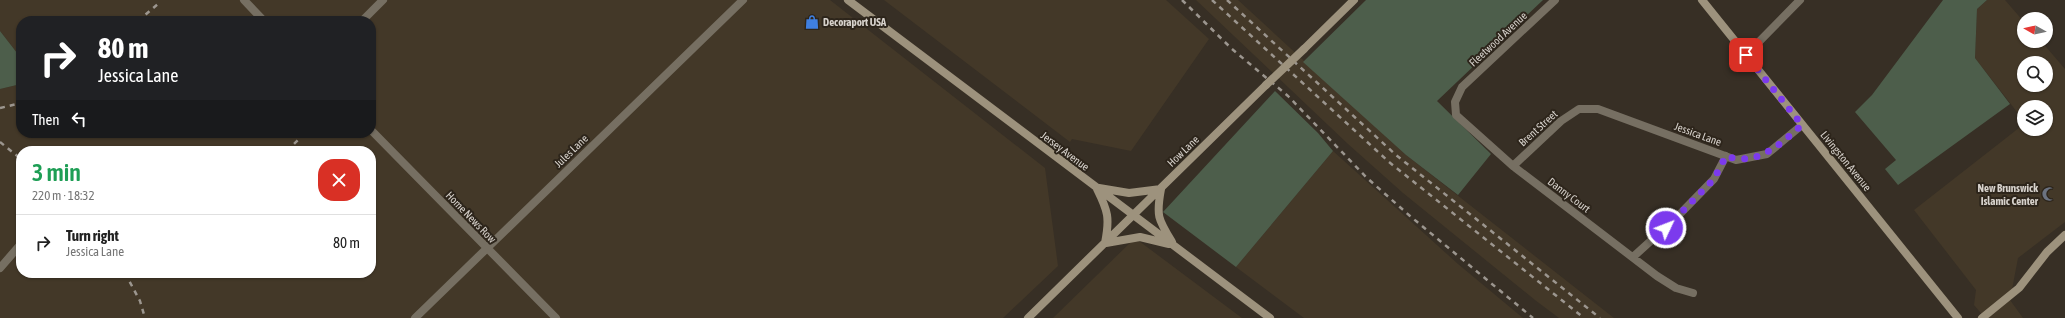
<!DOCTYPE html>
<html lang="en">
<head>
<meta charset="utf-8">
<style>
	body { margin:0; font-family:"Asap Condensed",sans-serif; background:#f2f2f2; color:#222; height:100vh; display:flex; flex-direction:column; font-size:15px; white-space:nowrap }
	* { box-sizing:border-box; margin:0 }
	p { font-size:13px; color:#767676 }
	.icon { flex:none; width:22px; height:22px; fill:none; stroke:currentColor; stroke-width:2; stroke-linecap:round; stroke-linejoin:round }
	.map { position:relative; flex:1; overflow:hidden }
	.side { position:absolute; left:16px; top:146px; width:360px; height:132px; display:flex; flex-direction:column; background:#fff; border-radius:16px; box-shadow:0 1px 3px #0004 }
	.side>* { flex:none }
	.guide { position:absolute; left:16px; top:16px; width:360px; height:122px; border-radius:16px; box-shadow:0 1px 3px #0004; background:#202124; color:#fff; overflow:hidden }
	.needle { width:26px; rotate:278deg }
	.buttons { position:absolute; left:2017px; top:12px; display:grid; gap:8px }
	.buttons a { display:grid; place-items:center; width:36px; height:36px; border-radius:50%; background:#fff; box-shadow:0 1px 3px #0004; font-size:20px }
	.pin { position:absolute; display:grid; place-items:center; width:34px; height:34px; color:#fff; margin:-17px; border-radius:8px; box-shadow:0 2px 6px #0006 }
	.me { position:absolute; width:44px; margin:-22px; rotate:47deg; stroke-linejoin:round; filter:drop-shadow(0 0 3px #0008) }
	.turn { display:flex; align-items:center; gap:14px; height:84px; padding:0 16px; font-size:18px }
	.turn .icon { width:52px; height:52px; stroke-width:2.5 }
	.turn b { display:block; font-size:28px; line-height:34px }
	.then { display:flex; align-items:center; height:38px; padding:0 16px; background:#0003; gap:8px; font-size:15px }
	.round { display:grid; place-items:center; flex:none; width:42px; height:42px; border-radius:16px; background:#f2f2f2 }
	.summary { display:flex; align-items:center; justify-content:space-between; height:68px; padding:0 16px }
	h1 { font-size:24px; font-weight:600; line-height:30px; color:#1e9e55 }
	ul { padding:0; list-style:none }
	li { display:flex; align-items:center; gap:12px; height:56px; padding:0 16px; border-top:1px solid #e0e0e0 }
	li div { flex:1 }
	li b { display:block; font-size:15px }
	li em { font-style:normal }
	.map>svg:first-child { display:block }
</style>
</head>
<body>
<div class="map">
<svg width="2065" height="318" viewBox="0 0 2065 318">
	<rect width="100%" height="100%" fill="#372f25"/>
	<!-- built -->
	<path fill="#433828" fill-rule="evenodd" d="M 0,0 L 830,0 L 1045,168 L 1058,266 L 1003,318 L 0,318 L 0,89 L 21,84 L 21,133 L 371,133 L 371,21 L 21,21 L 21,58 L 0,31 ZM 21,151 L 371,151 L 371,273 L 21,273 Z
		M 884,0 L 1166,0 L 1209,39 L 1131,151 L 1072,139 L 1070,142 Z
		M 1196,0 L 1238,0 L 1406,155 L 1614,318 L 1559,318 L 1535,300 L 1403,193 L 1348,144 Z
		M 1987,0 L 2005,0 L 2024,22 L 2024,41 L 2041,41 L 2065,69 L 2065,222 L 2018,258 L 2010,300 L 2023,318 L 1985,318 L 1974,305 L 1976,290 L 1914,210 L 2024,124 L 2024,129 L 2046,129 L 2046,107 L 2024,107 L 2024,121 L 1975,58 L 1977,9 ZM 2024,63 L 2046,63 L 2046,85 L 2024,85 Z
		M 1333,151 L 1458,264 L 1523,318 L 1304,318 L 1236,267 Z
		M 1135,238 L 1242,318 L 1053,318 Z"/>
	<!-- green -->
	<path fill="#4d5e4b" d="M 1366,0 L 1543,0 L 1437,101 L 1491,154 L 1458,195 L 1406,155 L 1303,62 Z
		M 1943,0 L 1987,0 L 1977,9 L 1975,58 L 2010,104 L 1898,185 L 1885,169 L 1896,160 L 1855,112 L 1872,95 Z
		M 0,31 L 21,58 L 21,84 L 0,89 Z
		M 1275,91 L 1318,133 L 1333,151 L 1236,267 L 1163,212 Z"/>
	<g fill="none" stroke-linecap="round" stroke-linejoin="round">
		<!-- street -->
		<path stroke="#766f62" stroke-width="8" d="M 244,0 L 264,21
			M 1555,0 L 1462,87 L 1455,102 L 1456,115 L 1513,166 L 1657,276 L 1676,288 L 1693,293
			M 362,21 L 383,0
			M 1746,55 L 1800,0
			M 371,130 L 556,318
			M 1513,166 L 1561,121 L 1579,109 L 1598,109 L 1736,160 L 1767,154 L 1802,125
			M 1633,257 L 1676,218 L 1714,179 L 1726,156
			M 0,268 L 21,244
			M 415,318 L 743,0"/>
		<!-- secondary -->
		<path stroke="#9d927d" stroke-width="8" d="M 848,0 L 1270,318
			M 1702,0 L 1958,318
			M 1304,49 L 1354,0
			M 1099,188 L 1129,193 L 1161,189
			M 1097,189 C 1108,211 1110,218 1105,243
			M 1161,189 C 1156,216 1158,219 1172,242
			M 1106,243 L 1140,237 L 1169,244
			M 1028,318 L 1266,85
			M 1982,318 L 2019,288 L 2047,252 L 2065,235"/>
		<!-- rail -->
		<path stroke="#9c968f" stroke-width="2.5" stroke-dasharray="5 5" stroke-linecap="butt" d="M 1182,0 L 1232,49 L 1288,96 L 1366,177 L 1410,216 L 1533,318
			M 1212,0 L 1389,162 L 1584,318
			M 1227,0 L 1396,155 L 1600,318
			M 138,21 L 158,4
			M 0,108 L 21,103
			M 0,142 L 21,159
			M 287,151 L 305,133
			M 125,273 L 140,301 L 145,318"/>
		<!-- secondary-bridge -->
		<path stroke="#9d927d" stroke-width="8" d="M 1266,85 L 1304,49"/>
	</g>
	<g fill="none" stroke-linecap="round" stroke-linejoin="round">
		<!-- route -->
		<path stroke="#7c3aed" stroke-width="7" stroke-dasharray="0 12.6" d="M 1666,228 L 1714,179 L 1726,156 C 1758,167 1780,144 1802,125 L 1746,55"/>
	</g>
	<!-- icons -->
	<defs>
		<symbol id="shop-bare" viewBox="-9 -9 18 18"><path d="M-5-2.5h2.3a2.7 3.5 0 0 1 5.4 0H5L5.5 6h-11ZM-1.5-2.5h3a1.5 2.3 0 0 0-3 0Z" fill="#3f7fe0" stroke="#2d251b" stroke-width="2.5" paint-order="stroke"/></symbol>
		<symbol id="mosque-bare" viewBox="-9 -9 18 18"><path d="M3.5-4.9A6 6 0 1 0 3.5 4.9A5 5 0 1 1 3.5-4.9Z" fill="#6b7280" stroke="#2d251b" stroke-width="2.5" paint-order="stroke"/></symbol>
	</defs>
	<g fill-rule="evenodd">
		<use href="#shop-bare" x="802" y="12" width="20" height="20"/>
		<use href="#mosque-bare" x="2039" y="184" width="20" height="20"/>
	</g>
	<g text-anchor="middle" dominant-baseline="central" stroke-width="4" stroke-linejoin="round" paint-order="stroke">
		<!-- poi labels -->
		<g font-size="11" font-weight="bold" fill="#d7d2cc" stroke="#2d251b" text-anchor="start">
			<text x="823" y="22">Decoraport USA</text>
			<text x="2038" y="188" text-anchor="end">New Brunswick<tspan x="2038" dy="13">Islamic Center</tspan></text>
		</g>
		<!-- street labels -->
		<g font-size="11" fill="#d7d2cc" stroke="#2d251b">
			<text transform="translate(1498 39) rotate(-43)">Fleetwood Avenue</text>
			<text transform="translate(1538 128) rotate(-42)">Brent Street</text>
			<text transform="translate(1698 134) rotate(20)">Jessica Lane</text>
			<text transform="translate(571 151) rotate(-44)">Jules Lane</text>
			<text transform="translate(1065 151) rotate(37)">Jersey Avenue</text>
			<text transform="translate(1183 151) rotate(-44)">How Lane</text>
			<text transform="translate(1846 161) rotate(51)">Livingston Avenue</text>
			<text transform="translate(1569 195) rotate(37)">Danny Court</text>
			<text transform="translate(471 217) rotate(46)">Home News Row</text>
		</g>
	</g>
</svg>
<div class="buttons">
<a><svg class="needle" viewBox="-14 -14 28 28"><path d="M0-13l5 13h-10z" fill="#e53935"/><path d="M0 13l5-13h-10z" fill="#767676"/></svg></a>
<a><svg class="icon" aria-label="search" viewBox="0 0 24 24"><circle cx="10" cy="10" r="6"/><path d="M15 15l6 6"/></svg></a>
<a><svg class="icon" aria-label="layers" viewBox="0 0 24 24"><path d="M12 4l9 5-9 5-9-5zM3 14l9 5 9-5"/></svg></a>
</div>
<div class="pin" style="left:1746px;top:55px;background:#d93025"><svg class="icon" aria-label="arrive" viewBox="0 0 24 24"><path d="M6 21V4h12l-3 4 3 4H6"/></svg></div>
<svg class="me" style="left:1666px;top:228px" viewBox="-20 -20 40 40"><circle r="17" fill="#7c3aed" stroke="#fff" stroke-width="3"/><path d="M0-11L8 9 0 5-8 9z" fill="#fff"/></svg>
<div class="guide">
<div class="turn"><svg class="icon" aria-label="right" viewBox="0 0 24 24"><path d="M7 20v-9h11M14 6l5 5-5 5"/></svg><div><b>80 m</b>Jessica Lane</div></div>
<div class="then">Then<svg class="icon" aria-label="left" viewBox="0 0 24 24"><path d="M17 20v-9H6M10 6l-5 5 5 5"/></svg></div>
</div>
<section class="side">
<div class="summary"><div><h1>3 min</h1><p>220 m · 18:32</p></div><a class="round" style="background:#d93025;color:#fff"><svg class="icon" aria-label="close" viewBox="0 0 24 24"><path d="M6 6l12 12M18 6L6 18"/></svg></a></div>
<ul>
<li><svg class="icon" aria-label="right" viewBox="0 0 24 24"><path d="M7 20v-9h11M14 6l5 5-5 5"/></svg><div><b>Turn right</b><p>Jessica Lane</p></div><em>80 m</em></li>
</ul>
</section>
</div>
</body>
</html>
